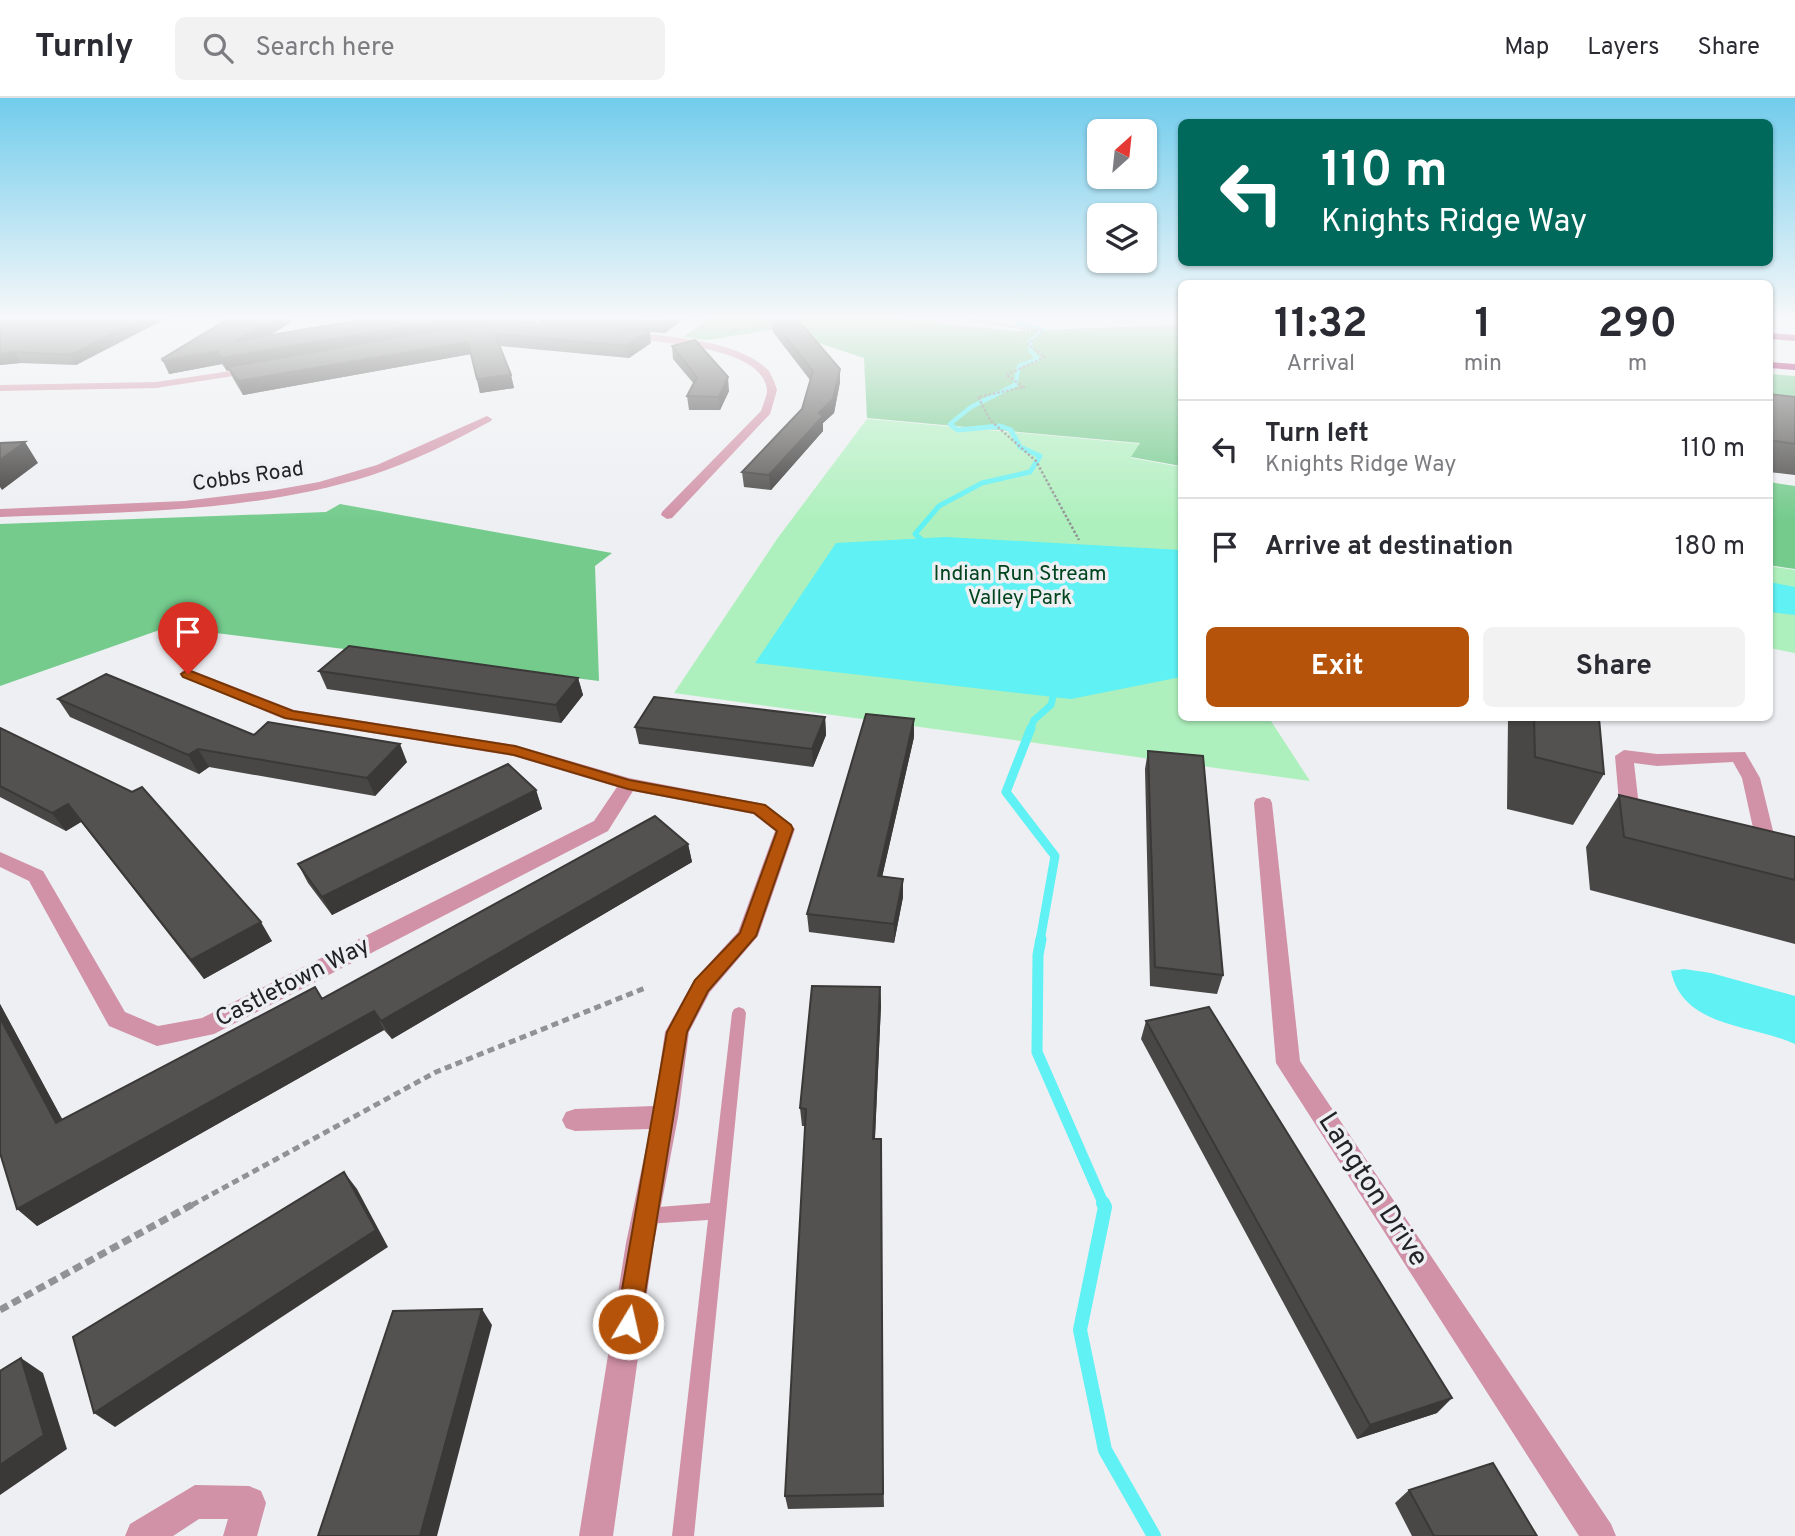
<!DOCTYPE html>
<html lang="en">
<head>
<meta charset="utf-8">
<style>
	body { margin:0; font-family:Overpass,sans-serif; background:#f2f2f3; color:#2b2b33; height:100vh; display:flex; flex-direction:column; font-size:26px; white-space:nowrap }
	* { box-sizing:border-box; margin:0 }
	p { font-size:23px; color:#7c7c81 }
	.icon { flex:none; width:38px; height:38px; fill:none; stroke:currentColor; stroke-width:2; stroke-linecap:round; stroke-linejoin:round }
	.map { position:relative; flex:1; overflow:hidden }
	.side { position:absolute; left:1178px; top:182px; width:595px; height:441px; display:flex; flex-direction:column; background:#fff; border-radius:10px; box-shadow:0 2px 5px #0004 }
	.side>* { flex:none }
	.hud { position:absolute; left:1178px; top:21px; width:595px; height:147px; border-radius:10px; box-shadow:0 2px 5px #0004; background:#00695c; color:#fff; overflow:hidden }
	.needle { width:46px; rotate:27deg }
	.controls { position:absolute; left:1087px; top:21px; display:grid; gap:14px }
	.controls a { display:grid; place-items:center; width:70px; height:70px; border-radius:10px; background:#fff; box-shadow:0 2px 5px #0004; font-size:35px }
	.pin { position:absolute; display:grid; place-items:center; width:60px; height:60px; color:#fff; margin:-72px -30px; border-radius:50% 50% 50% 0; rotate:-45deg; box-shadow:0 0 7px #0007 }
	.pin .icon { rotate:45deg }
	.me { position:absolute; width:77px; margin:-38px; rotate:9deg; stroke-linejoin:round; filter:drop-shadow(0 0 5px #0008) }
	.turn { display:flex; align-items:center; gap:24px; height:147px; padding:0 28px; font-size:32px }
	.turn .icon { width:91px; height:91px; stroke-width:2.5 }
	.turn b { display:block; font-size:49px; line-height:60px }
	.eta { display:flex; justify-content:space-evenly; align-items:center; height:119px; text-align:center }
	.eta b { font-size:42px; font-weight:700; line-height:49px }
	.cta { display:flex; gap:14px; margin-top:auto; padding:14px 28px }
	.cta a { flex:1; height:80px; border-radius:10px; background:#b45309; color:#fff; font-size:28px; font-weight:700; line-height:80px; text-align:center }
	.cta a+a { background:#f2f2f3; color:#2b2b33 }
	ul { padding:0; list-style:none }
	li { display:flex; align-items:center; gap:21px; height:98px; padding:0 28px; border-top:2px solid #e1e1e2 }
	li div { flex:1 }
	li b { display:block; font-size:26px }
	li em { font-style:normal }
	header { display:flex; align-items:center; gap:42px; box-sizing:border-box; height:98px; padding:0 35px; background:#fff; border-bottom:2px solid #e1e1e2 }
	header strong { font-size:33px }
	nav { display:flex; gap:38px; margin-inline-start:auto; font-size:24px }
	.search { width:490px; height:63px; background:#f2f2f3; display:flex; align-items:center; gap:18px; box-sizing:border-box; padding:0 24px; border-radius:10px; color:#7c7c81; font-size:26px }
	.map>svg:first-child { display:block }
</style>
</head>
<body>
<header>
<strong>Turnly</strong>
<div class="search"><svg class="icon" aria-label="search" viewBox="0 0 24 24"><circle cx="10" cy="10" r="6"/><path d="M15 15l6 6"/></svg>Search here</div>
<nav><a>Map</a><a>Layers</a><a>Share</a></nav>
</header>
<div class="map">
<svg width="1795" height="1438" viewBox="0 0 1795 1438">
	<rect width="100%" height="100%" fill="#edeff2"/>
	<!-- green -->
	<path fill="#aef0bd" d="M 867,321 L 1141,346 L 1131,360 L 1181,369 L 1181,620 L 1269,620 L 1310,683 L 674,595 L 777,441 Z
		M 1769,468 L 1795,472 L 1795,555 L 1769,550 Z"/>
	<!-- forest -->
	<path fill="#74cb8c" d="M 709,221 L 896,221 L 1015,233 L 1181,227 L 1181,368 L 1131,359 L 1140,345 L 867,320 L 864,260 L 777,231 L 707,242 L 683,239 Z
		M 1769,276 L 1795,278 L 1795,312 L 1769,309 Z
		M 1769,384 L 1795,388 L 1795,471 L 1769,467 Z
		M 340,406 L 612,455 L 595,468 L 599,583 L 168,529 L 0,588 L 0,426 L 326,414 Z"/>
	<!-- water -->
	<path fill="#5ff1f3" d="M 946,439 L 1181,452 L 1181,579 L 1071,601 L 755,565 L 836,445 Z
		M 1769,484 L 1795,489 L 1795,517 L 1769,514 Z
		M 1684,871 L 1711,875 L 1795,898 L 1795,946 C 1751,926 1683,930 1671,873 Z"/>
	<g fill="none" stroke-linecap="round" stroke-linejoin="round">
		<!-- stream-far5 -->
		<path stroke="#5ff1f3" stroke-width="4.5" d="M 954,329 L 950,326 L 971,309 L 1015,287 L 1019,268 L 1038,261 L 1031,253 L 1030,243 L 1044,232 L 1018,225
			M 986,329 L 1004,329"/>
		<!-- stream-far4 -->
		<path stroke="#5ff1f3" stroke-width="5" d="M 928,447 L 915,436 L 939,408 L 982,385 L 1030,374 L 1040,358 L 1020,349 L 1011,332 L 1000,328 L 958,332 L 952,328"/>
		<!-- stream-far3 -->
		<path stroke="#5ff1f3" stroke-width="7" d="M 1030,632 L 1034,622 L 1051,607 L 1056,587"/>
		<!-- stream-far2 -->
		<path stroke="#5ff1f3" stroke-width="9" d="M 1031,630 L 1006,694 L 1055,758 L 1040,843"/>
		<!-- stream-far1 -->
		<path stroke="#5ff1f3" stroke-width="11" d="M 1041,841 L 1038,857 L 1037,954 L 1104,1107"/>
		<!-- stream -->
		<path stroke="#5ff1f3" stroke-width="14" d="M 1103,1105 L 1105,1109 L 1080,1232 L 1105,1352 L 1154,1438"/>
		<!-- path-far2 -->
		<path stroke="#909294" stroke-width="2.5" stroke-dasharray="2.5 2" stroke-linecap="butt" d="M 969,221 L 1044,234 L 1028,246 L 1045,259 L 1006,277 L 1024,289 L 978,299 L 990,322 L 1036,363 L 1079,442
			M 729,235 L 743,230 L 775,227"/>
		<!-- path-far1 -->
		<path stroke="#909294" stroke-width="5" stroke-dasharray="7 4.5" stroke-linecap="butt" d="M 192,1107 L 436,974 L 645,890"/>
		<!-- path -->
		<path stroke="#909294" stroke-width="7" stroke-dasharray="9 5" stroke-linecap="butt" d="M 0,1212 L 195,1105"/>
		<!-- service -->
		<path fill="#d191a6" fill-rule="evenodd" d="M 739,909 L 744,911 L 746,915 L 694,1438 L 672,1438 L 708,1122 L 646,1126 L 640,1124 L 637,1118 L 640,1112 L 646,1110 L 710,1105 L 732,915 L 734,911 Z"/>
		<!-- minor -->
		<path fill="#d191a6" fill-rule="evenodd" d="M 626,234 C 666,238 738,242 768,272 C 772,277 775,286 777,292 L 770,316 L 672,420 L 667,421 L 661,417 L 662,414 L 761,313 C 763,307 767,298 767,292 C 763,247 655,245 623,239 L 623,235 Z
			M 257,269 L 260,270 L 260,274 L 156,290 L 0,293 L 0,287 L 156,284 Z
			M 487,318 L 492,321 L 491,323 C 452,344 412,364 369,378 C 250,415 124,414 0,419 L 0,411 L 184,403 L 275,392 L 319,384 L 377,367 Z
			M 188,571 L 294,612 L 515,647 L 629,680 L 759,705 L 766,707 L 795,731 L 758,838 L 710,894 L 689,934 L 678,1019 L 654,1145 L 613,1438 L 579,1438 L 626,1145 L 650,1031 L 575,1033 L 566,1030 L 562,1022 L 566,1014 L 575,1011 L 654,1008 L 665,934 L 694,882 L 738,834 L 775,733 L 753,716 L 633,693 L 608,733 L 214,936 L 157,948 L 109,928 L 29,783 L 0,769 L 0,754 L 43,773 L 125,914 L 158,928 L 202,920 L 594,723 L 617,689 L 513,658 L 284,621 L 182,579 L 180,576 L 182,573 Z
			M 1624,652 L 1657,656 L 1745,654 L 1760,680 L 1779,757 L 1776,762 L 1762,762 L 1759,757 L 1742,680 L 1733,664 L 1657,668 L 1634,665 L 1641,726 L 1638,731 L 1624,731 L 1621,726 L 1615,658 Z
			M 1263,699 L 1270,701 L 1272,705 L 1300,963 L 1611,1426 L 1616,1438 L 1579,1438 L 1276,965 L 1254,705 L 1256,701 Z
			M 195,1387 L 249,1388 L 261,1393 L 266,1405 L 257,1438 L 223,1438 L 228,1421 L 199,1421 L 173,1438 L 125,1438 L 130,1426 Z"/>
		<!-- motorway -->
		<path fill="#9b0054" fill-rule="evenodd" d="M 1769,235 L 1795,237 L 1795,243 L 1769,241 Z
			M 1769,264 L 1795,266 L 1795,272 L 1769,270 Z"/>
	</g>
	<!-- wall -->
	<path fill="#484745" d="M 0,221 L 165,221 L 76,267 L 20,265 L 0,267 Z
		M 228,221 L 290,221 L 291,224 L 269,238 L 366,221 L 535,221 L 536,225 L 539,225 L 538,221 L 683,222 L 665,235 L 650,234 L 651,245 L 629,260 L 500,248 L 511,277 L 514,290 L 480,295 L 471,256 L 243,297 L 234,282 L 229,272 L 227,273 L 222,266 L 169,276 Z
		M 772,222 L 840,271 L 840,284 L 834,315 L 823,325 L 823,333 L 771,392 L 744,389 L 742,374 L 802,311 L 810,282 L 773,234 Z
		M 672,248 L 729,293 L 720,312 L 689,312 L 687,298 L 694,286 L 673,261 Z
		M 1769,296 L 1795,299 L 1795,377 L 1769,374 Z
		M 319,573 L 578,580 L 583,597 L 561,625 L 327,591 Z
		M 58,601 L 254,637 L 407,664 L 375,698 L 209,669 L 199,676 L 70,619 Z
		M 825,619 L 826,637 L 813,669 L 639,646 L 635,629 Z
		M 1508,620 L 1599,620 L 1604,676 L 1573,727 L 1507,711 Z
		M 0,630 L 272,843 L 204,881 L 81,724 L 66,733 L 0,699 Z
		M 914,639 L 882,779 L 903,799 L 894,845 L 809,834 L 807,816 Z
		M 1148,653 L 1223,877 L 1217,896 L 1150,888 L 1145,671 Z
		M 536,692 L 542,711 L 332,817 L 308,785 L 298,766 Z
		M 1619,697 L 1795,739 L 1795,846 L 1590,792 L 1586,749 Z
		M 688,746 L 692,764 L 392,941 L 384,932 L 37,1128 L 0,1055 L 0,906 L 62,1021 L 322,901 Z
		M 880,889 L 881,907 L 875,1041 L 884,1409 L 788,1411 L 785,1398 L 805,1028 L 802,1028 L 800,1010 Z
		M 1146,923 L 1437,1315 L 1357,1341 L 1141,941 Z
		M 1409,1392 L 1537,1438 L 1412,1438 L 1395,1405 Z"/>
	<!-- shaded-wall -->
	<path fill="#3b3938" d="M 141,221 L 165,221 L 76,267 L 71,257 Z
		M 271,221 L 290,221 L 291,224 L 241,256 L 236,243 Z
		M 455,221 L 535,221 L 536,226 L 228,269 L 229,272 L 227,273 L 221,260 L 432,224 Z
		M 665,221 L 682,221 L 683,222 L 665,235 L 663,223 Z
		M 649,232 L 651,245 L 629,260 L 627,248 Z
		M 468,244 L 471,256 L 243,297 L 238,283 Z
		M 217,253 L 222,266 L 169,276 L 163,263 Z
		M 14,254 L 20,265 L 0,267 L 0,256 Z
		M 840,271 L 840,284 L 834,315 L 823,325 L 823,333 L 771,392 L 769,377 Z
		M 511,277 L 514,290 L 480,295 L 477,281 Z
		M 728,279 L 729,293 L 720,312 L 719,299 Z
		M 25,344 L 38,365 L 2,392 L 0,389 L 0,362 Z
		M 578,580 L 583,597 L 561,625 L 556,607 Z
		M 825,619 L 826,637 L 813,669 L 812,651 Z
		M 914,621 L 914,639 L 878,797 L 878,778 Z
		M 400,646 L 407,664 L 375,698 L 367,680 Z
		M 198,651 L 209,669 L 199,676 L 188,657 Z
		M 536,692 L 542,711 L 332,817 L 322,799 Z
		M 68,706 L 81,724 L 66,733 L 52,715 Z
		M 688,746 L 692,764 L 392,941 L 381,923 Z
		M 903,781 L 903,799 L 894,845 L 894,826 Z
		M 261,824 L 272,843 L 204,881 L 191,862 Z
		M 880,889 L 881,907 L 874,1059 L 873,1041 Z
		M 0,906 L 74,1043 L 56,1025 L 0,920 Z
		M 374,913 L 384,932 L 37,1128 L 17,1111 Z
		M 344,1074 L 357,1091 L 388,1149 L 115,1329 L 94,1315 Z
		M 482,1211 L 492,1227 L 437,1438 L 420,1438 Z
		M 21,1260 L 43,1275 L 67,1351 L 0,1397 L 0,1367 Z
		M 1452,1300 L 1437,1315 L 1357,1341 L 1370,1327 Z"/>
	<!-- building -->
	<path fill="#545250" stroke="#3b3938" stroke-width="2" d="M 0,221 L 141,221 L 71,257 L 14,254 L 0,256 Z
		M 228,221 L 271,221 L 236,243 L 366,221 L 455,221 L 432,224 L 221,260 L 217,253 L 163,263 L 162,261 Z
		M 773,221 L 797,221 L 840,271 L 833,301 L 819,315 L 823,318 L 769,377 L 742,374 L 802,311 L 813,273 L 772,222 Z
		M 531,225 L 649,232 L 627,248 L 495,236 L 511,277 L 477,281 L 468,244 L 238,283 L 228,269 L 433,233 Z
		M 695,242 L 728,279 L 719,299 L 687,298 L 697,279 L 672,248 Z
		M 1769,296 L 1795,299 L 1795,346 L 1769,342 Z
		M 25,344 L 0,362 L 0,345 Z
		M 349,548 L 578,580 L 556,607 L 319,573 Z
		M 106,576 L 254,637 L 268,624 L 400,646 L 367,680 L 198,651 L 188,657 L 58,601 Z
		M 654,599 L 825,619 L 812,651 L 635,629 Z
		M 866,616 L 914,621 L 878,778 L 903,781 L 894,826 L 807,816 Z
		M 1534,620 L 1599,620 L 1604,676 L 1535,659 Z
		M 0,630 L 132,694 L 142,689 L 261,824 L 191,862 L 68,706 L 52,715 L 0,688 Z
		M 1148,653 L 1203,658 L 1223,877 L 1155,869 Z
		M 508,666 L 536,692 L 322,799 L 298,766 Z
		M 1619,697 L 1795,739 L 1795,782 L 1624,739 Z
		M 655,718 L 688,746 L 381,923 L 374,913 L 17,1111 L 0,1055 L 0,920 L 56,1025 L 315,889 L 322,901 Z
		M 812,888 L 880,889 L 873,1041 L 881,1041 L 883,1396 L 785,1398 L 806,1011 L 800,1010 Z
		M 1209,909 L 1452,1300 L 1370,1327 L 1146,923 Z
		M 344,1074 L 376,1132 L 94,1315 L 73,1239 Z
		M 482,1211 L 420,1438 L 318,1438 L 393,1213 Z
		M 21,1260 L 44,1337 L 0,1367 L 0,1273 Z
		M 1493,1365 L 1537,1438 L 1434,1438 L 1409,1392 Z"/>
	<!-- sky -->
	<linearGradient id="sky" x2="0" y2="1"><stop stop-color="#71ccec"/><stop offset="0.52" stop-color="#f7f8f9"/><stop offset="1" stop-color="#f7f8f9" stop-opacity="0"/></linearGradient>
	<rect width="1795" height="423" fill="url(#sky)"/>
	<!-- route -->
	<path fill="#b45309" stroke="#753606" stroke-width="2" d="M 188,572 L 293,613 L 515,648 L 629,682 L 765,707 L 791,727 L 793,731 L 756,838 L 708,893 L 687,934 L 640,1226 L 637,1234 L 628,1238 L 619,1234 L 616,1226 L 667,934 L 695,882 L 740,835 L 777,733 L 754,715 L 628,691 L 514,657 L 285,620 L 183,579 L 181,576 Z"/>
	<g text-anchor="middle" dominant-baseline="central" stroke-width="7" stroke-linejoin="round" paint-order="stroke">
		<!-- far-street labels -->
		<g font-size="21" fill="#222324" stroke="#edeff2">
			<text transform="translate(248 379) rotate(-8)">Cobbs Road</text>
		</g>
		<!-- far-park labels -->
		<g font-size="21" fill="#00441d" stroke="#edeff2">
			<text x="1020" y="476">Indian Run Stream<tspan x="1020" dy="24">Valley Park</tspan></text>
		</g>
		<!-- street labels -->
		<g font-size="24" fill="#222324" stroke="#edeff2">
			<text transform="translate(293 885) rotate(-27)">Castletown Way</text>
		</g>
		<!-- near-street labels -->
		<g font-size="28" fill="#222324" stroke="#edeff2">
			<text transform="translate(1372 1092) rotate(57)">Langton Drive</text>
		</g>
	</g>
</svg>
<div class="controls">
<a><svg class="needle" viewBox="-14 -14 28 28"><path d="M0-13l5 13h-10z" fill="#e53935"/><path d="M0 13l5-13h-10z" fill="#7c7c81"/></svg></a>
<a><svg class="icon" aria-label="layers" viewBox="0 0 24 24"><path d="M12 4l9 5-9 5-9-5zM3 14l9 5 9-5"/></svg></a>
</div>
<div class="pin" style="left:188px;top:576px;background:#d93025"><svg class="icon" aria-label="arrive" viewBox="0 0 24 24"><path d="M6 21V4h12l-3 4 3 4H6"/></svg></div>
<svg class="me" style="left:628px;top:1226px" viewBox="-20 -20 40 40"><circle r="17" fill="#b45309" stroke="#fff" stroke-width="3"/><path d="M0-11L8 9 0 5-8 9z" fill="#fff"/></svg>
<div class="hud">
<div class="turn"><svg class="icon" aria-label="left" viewBox="0 0 24 24"><path d="M17 20v-9H6M10 6l-5 5 5 5"/></svg><div><b>110 m</b>Knights Ridge Way</div></div>
</div>
<section class="side">
<div class="eta">
<div><b>11:32</b><p>Arrival</p></div>
<div><b>1</b><p>min</p></div>
<div><b>290</b><p>m</p></div>
</div>
<ul>
<li><svg class="icon" aria-label="left" viewBox="0 0 24 24"><path d="M17 20v-9H6M10 6l-5 5 5 5"/></svg><div><b>Turn left</b><p>Knights Ridge Way</p></div><em>110 m</em></li>
<li><svg class="icon" aria-label="arrive" viewBox="0 0 24 24"><path d="M6 21V4h12l-3 4 3 4H6"/></svg><div><b>Arrive at destination</b></div><em>180 m</em></li>
</ul>
<div class="cta"><a>Exit</a><a>Share</a></div>
</section>
</div>
</body>
</html>
